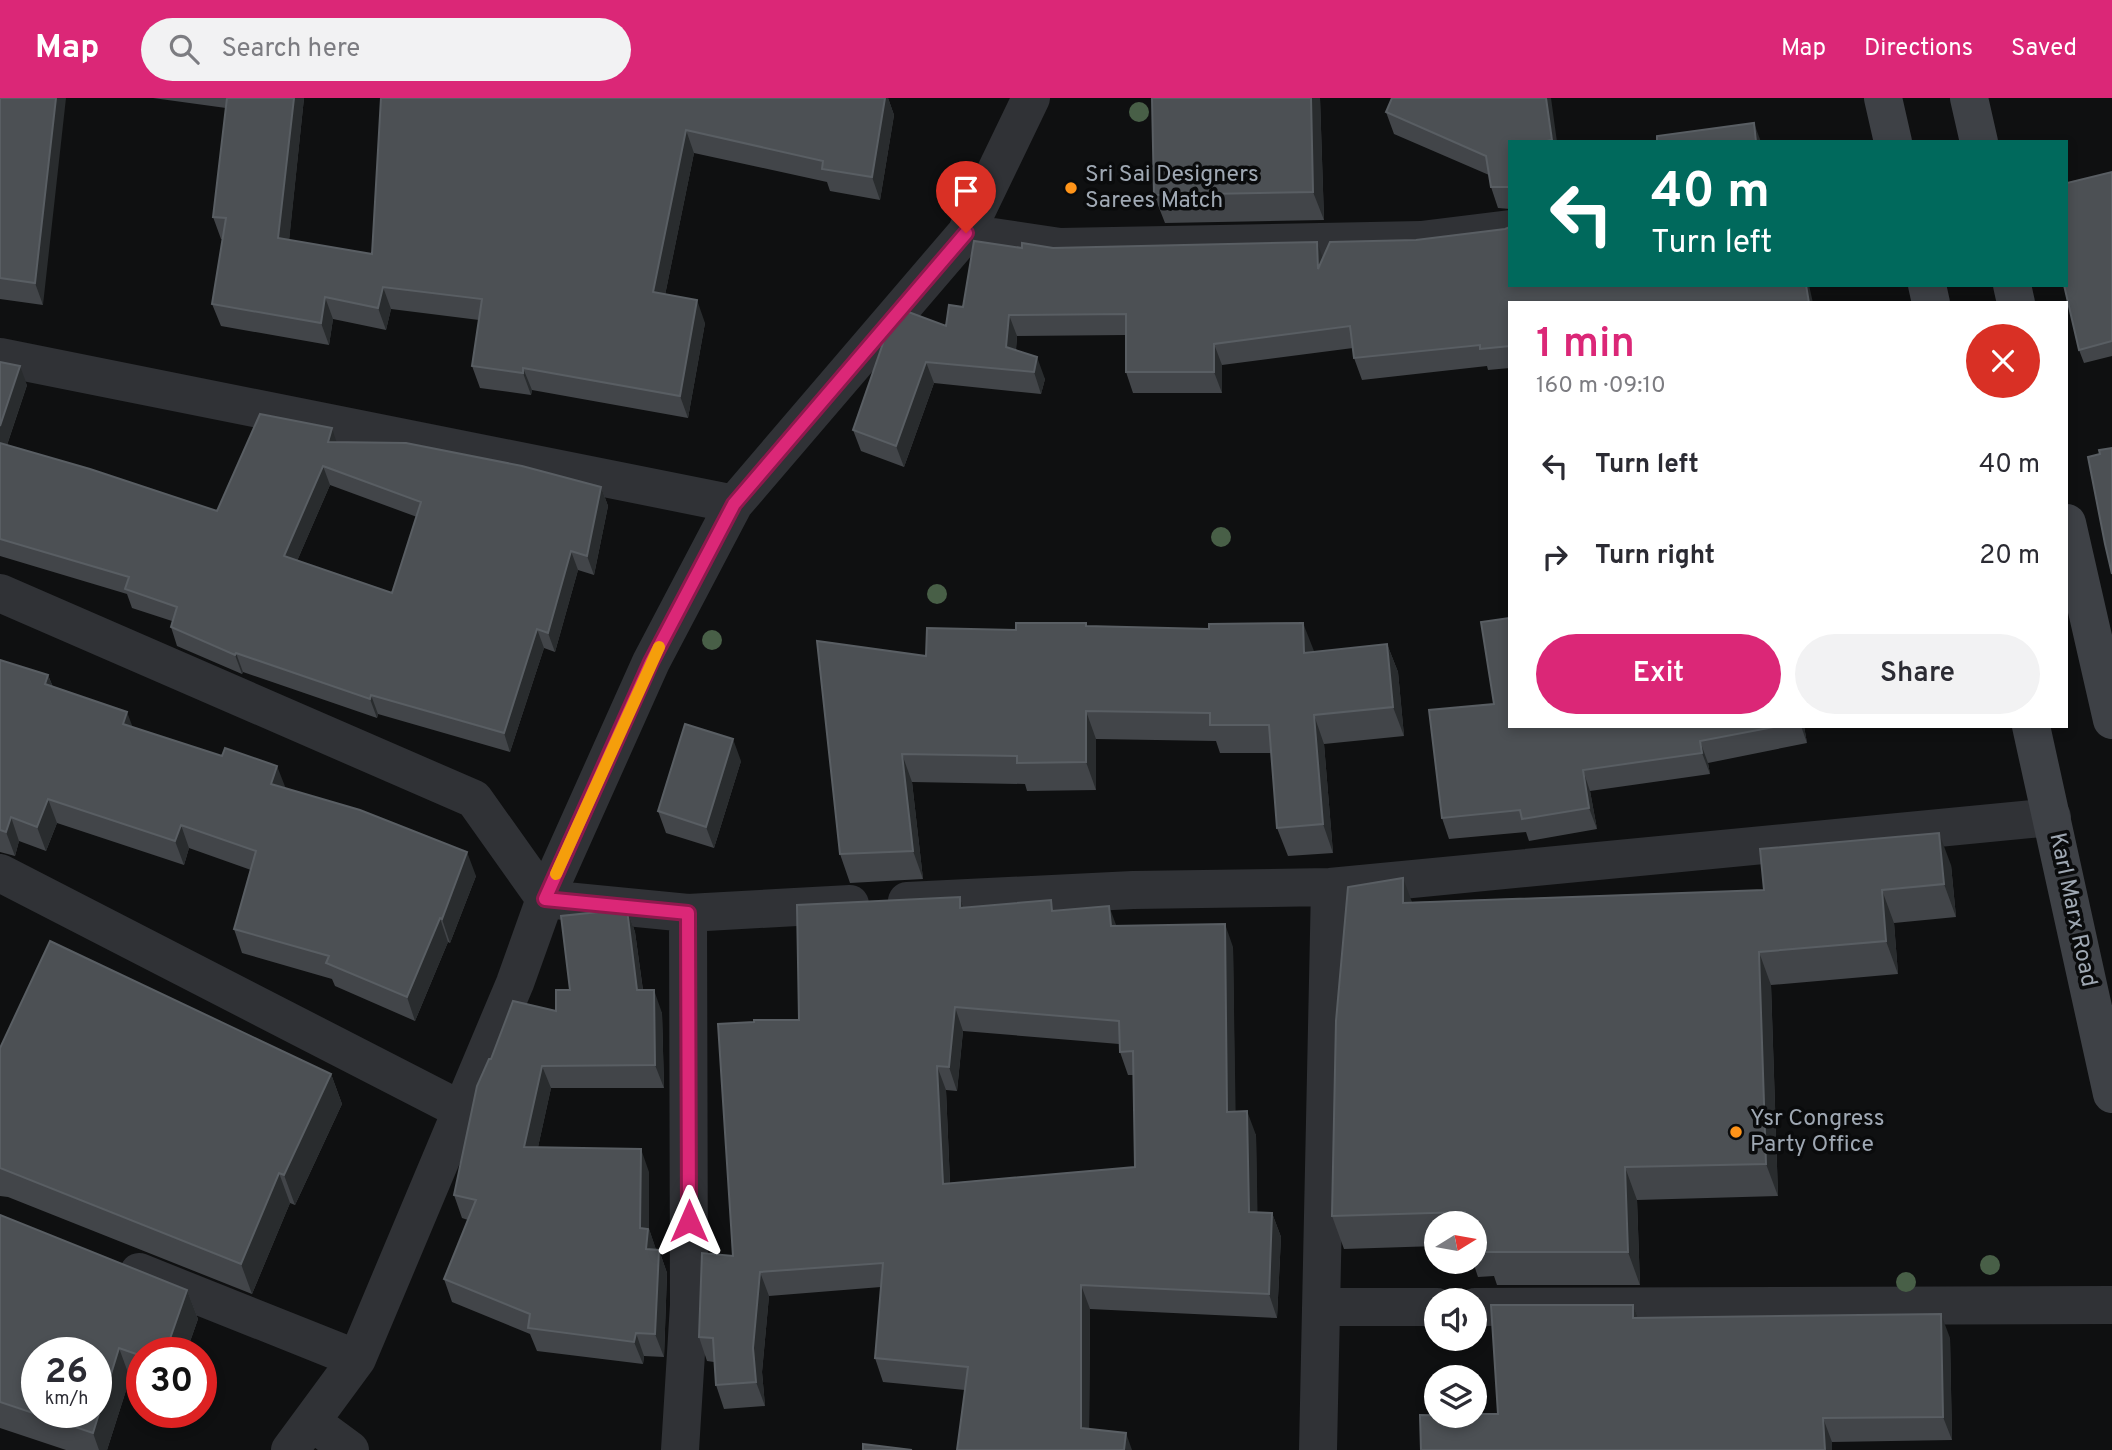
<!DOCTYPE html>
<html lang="en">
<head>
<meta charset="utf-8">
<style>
	body { margin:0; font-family:Overpass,sans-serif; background:#f2f2f3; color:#2b2b33; height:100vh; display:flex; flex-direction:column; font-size:26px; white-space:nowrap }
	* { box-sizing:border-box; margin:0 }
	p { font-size:23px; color:#7c7c81 }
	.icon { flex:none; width:38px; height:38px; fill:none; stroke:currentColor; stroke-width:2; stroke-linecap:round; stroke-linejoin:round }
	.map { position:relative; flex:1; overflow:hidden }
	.panel { position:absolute; left:1508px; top:203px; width:560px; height:427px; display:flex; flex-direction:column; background:#fff; border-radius:0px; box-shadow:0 4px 10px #0003 }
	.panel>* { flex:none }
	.guide { position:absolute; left:1508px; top:42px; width:560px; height:147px; border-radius:0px; box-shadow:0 4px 10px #0003; background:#00695c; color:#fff; overflow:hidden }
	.needle { width:46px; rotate:79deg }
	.controls { position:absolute; left:1424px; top:1113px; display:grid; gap:14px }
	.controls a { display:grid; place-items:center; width:63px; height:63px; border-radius:50%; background:#fff; box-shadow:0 4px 10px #0003; font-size:35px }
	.speed { position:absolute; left:21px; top:1239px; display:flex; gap:14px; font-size:35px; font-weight:700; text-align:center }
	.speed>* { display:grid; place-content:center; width:91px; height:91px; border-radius:50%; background:#fff; box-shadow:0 4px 10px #0003; line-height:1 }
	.speed small { font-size:18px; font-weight:400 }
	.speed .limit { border:10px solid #d22; background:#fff; color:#111 }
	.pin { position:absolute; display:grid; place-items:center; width:60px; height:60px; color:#fff; margin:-72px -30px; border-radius:50% 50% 50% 0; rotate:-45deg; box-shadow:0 0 7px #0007 }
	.pin .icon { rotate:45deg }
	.me { position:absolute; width:77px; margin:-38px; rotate:0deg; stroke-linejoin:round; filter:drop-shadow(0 0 5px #0008) }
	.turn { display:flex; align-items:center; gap:24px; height:147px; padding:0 28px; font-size:32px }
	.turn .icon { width:91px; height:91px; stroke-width:2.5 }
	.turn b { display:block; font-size:49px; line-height:60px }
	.round { display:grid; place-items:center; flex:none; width:74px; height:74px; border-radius:37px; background:#f2f2f3 }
	.headline { display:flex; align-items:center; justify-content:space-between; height:119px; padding:0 28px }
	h1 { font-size:42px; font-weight:600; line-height:52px; color:#db2777 }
	.action { display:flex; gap:14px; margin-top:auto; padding:14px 28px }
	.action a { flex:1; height:80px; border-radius:42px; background:#db2777; color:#fff; font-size:28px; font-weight:600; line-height:80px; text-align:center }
	.action a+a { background:#f2f2f3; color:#2b2b33 }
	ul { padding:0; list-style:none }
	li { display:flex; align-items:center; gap:21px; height:91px; padding:0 28px }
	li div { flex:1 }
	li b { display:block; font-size:26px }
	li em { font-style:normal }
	header { display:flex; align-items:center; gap:42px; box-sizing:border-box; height:98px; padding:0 35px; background:#db2777; color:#fff }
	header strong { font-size:33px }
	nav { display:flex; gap:38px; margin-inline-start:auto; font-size:24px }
	.search { width:490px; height:63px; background:#f2f2f3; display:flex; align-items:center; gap:18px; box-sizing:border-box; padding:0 24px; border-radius:38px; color:#7c7c81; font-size:26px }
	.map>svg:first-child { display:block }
</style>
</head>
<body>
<header>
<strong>Map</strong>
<div class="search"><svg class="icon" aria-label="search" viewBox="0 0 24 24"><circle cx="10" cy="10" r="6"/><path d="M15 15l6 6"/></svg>Search here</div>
<nav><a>Map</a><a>Directions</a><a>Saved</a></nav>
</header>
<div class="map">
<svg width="2112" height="1352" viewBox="0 0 2112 1352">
	<rect width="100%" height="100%" fill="#0f1011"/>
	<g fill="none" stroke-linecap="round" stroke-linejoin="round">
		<!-- street -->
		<path stroke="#303236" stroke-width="38" d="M 966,135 L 1060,149 L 1421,142 L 1510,131
			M 0,259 L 734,406
			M 0,495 L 474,701 L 545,801 L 688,815 L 850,806
			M 0,775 L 463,1013
			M 907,803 L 1133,792 L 1330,789 L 2052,719
			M 139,1174 L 357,1261
			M 1321,1209 L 1437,1209
			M 1475,1209 L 2112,1207
			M 312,1324 L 350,1352
			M 290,1352 L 357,1261 L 515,885 L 545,801 L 651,564 L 734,406 L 966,135 L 1031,0
			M 680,1352 L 689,1207 L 688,815
			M 1318,1352 L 1330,789"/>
		<!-- secondary -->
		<path stroke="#3e4146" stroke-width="38" d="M 1883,0 L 1893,44
			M 1969,0 L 1979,44
			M 1927,187 L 1931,205
			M 2012,187 L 2016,205
			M 2067,425 L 2112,622
			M 2031,628 L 2112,996"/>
	</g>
	<!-- trees -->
	<g fill="#485f47">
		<circle cx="1139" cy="14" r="10"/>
		<circle cx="1221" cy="439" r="10"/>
		<circle cx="937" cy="496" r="10"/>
		<circle cx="712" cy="542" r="10"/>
		<circle cx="1990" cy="1167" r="10"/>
		<circle cx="1906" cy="1184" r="10"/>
	</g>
	<!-- wall -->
	<path fill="#424549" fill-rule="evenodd" d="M 0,0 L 43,207 L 0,201 Z
		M 153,0 L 304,0 L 289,142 L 372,156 L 381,0 L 888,0 L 894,17 L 880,102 L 830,93 L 827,84 L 694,55 L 665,197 L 705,225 L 688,320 L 532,292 L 531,297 L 480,290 L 472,268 L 479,222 L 391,211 L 386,232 L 333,221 L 329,247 L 221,228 L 212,206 L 223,141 L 221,141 L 213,119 L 226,10 Z
		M 1152,0 L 1320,0 L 1324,122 L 1165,125 L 1154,97 Z
		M 1392,0 L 1557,44 L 1510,44 L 1510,111 L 1498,110 L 1491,89 L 1489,77 L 1394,36 L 1386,14 Z
		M 2112,74 L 2112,258 L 2084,265 L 2079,252 Z
		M 1022,150 L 1053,150 L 1323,160 L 1510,205 L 1510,270 L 1488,272 L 1487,268 L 1362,282 L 1354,260 L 1353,250 L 1222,267 L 1222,295 L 1133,295 L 1126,274 L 1126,237 L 1017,238 L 1016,252 L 1045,281 L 1041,296 L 934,285 L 904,369 L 861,353 L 853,332 L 963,209 Z
		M 0,264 L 27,287 L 7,347 L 217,413 L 337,344 L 601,389 L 608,408 L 594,477 L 578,472 L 555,554 L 544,550 L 510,654 L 378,616 L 377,620 L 243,574 L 242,576 L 177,548 L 171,529 L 172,523 L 132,510 L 127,496 L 0,458 ZM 330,387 L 417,419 L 392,495 L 297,463 Z
		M 1086,525 L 1087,528 L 1314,554 L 1387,546 L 1398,574 L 1404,638 L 1324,646 L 1333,755 L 1288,758 L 1277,730 L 1271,655 L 1220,655 L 1216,643 L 1096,641 L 1096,692 L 1027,693 L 1025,686 L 912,684 L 923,781 L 850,785 L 840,756 L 926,558 L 1016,532 Z
		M 0,562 L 48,577 L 53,589 L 133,629 L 286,690 L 476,778 L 450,845 L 448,844 L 415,923 L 335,888 L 332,881 L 242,855 L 234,831 L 251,772 L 189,750 L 184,767 L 57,725 L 46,753 L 19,743 L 15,758 L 0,754 Z
		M 1494,606 L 1510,628 L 1804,628 L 1807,645 L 1708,665 L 1710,676 L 1590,693 L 1597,731 L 1529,743 L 1526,734 L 1449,741 L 1442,720 Z
		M 741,663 L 714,750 L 666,735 L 658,713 Z
		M 1951,767 L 1956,819 L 1894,825 L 1898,876 L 1771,887 L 1778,1098 L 1637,1102 L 1640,1187 L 1497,1187 L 1494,1178 L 1478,1179 L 1473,1164 L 1475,1164 L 1475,1125 L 1437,1125 L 1437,1148 L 1344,1151 L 1332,1118 L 1412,804 L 1764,792 Z
		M 960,799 L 964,810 L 1056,813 L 1116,828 L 1233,849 L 1235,1013 L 1256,1037 L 1257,1115 L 1272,1115 L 1281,1139 L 1277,1220 L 1090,1211 L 1089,1331 L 1132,1352 L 965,1292 L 883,1284 L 875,1260 L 881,1189 L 769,1198 L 762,1274 L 765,1308 L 724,1311 L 716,1287 L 714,1264 L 707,1263 L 699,1239 L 733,1158 L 799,922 ZM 963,933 L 1119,946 L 1120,954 L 1128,977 L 1134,977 L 1135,1069 L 950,1085 L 946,992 L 957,993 Z
		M 627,811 L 635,834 L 643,892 L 662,915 L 664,990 L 551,990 L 538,1049 L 649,1074 L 649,1131 L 656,1152 L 659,1152 L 667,1175 L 664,1259 L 644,1258 L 643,1266 L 537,1253 L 530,1236 L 452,1204 L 444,1181 L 468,1122 L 462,1120 L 454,1097 L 491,961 L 556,913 Z
		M 0,950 L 331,976 L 342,1006 L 295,1107 L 290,1105 L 252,1196 L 8,1099 L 0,1098 Z
		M 0,1117 L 187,1192 L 198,1221 L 186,1255 L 142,1255 L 142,1284 L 130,1280 L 107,1352 L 66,1352 L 0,1330 Z
		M 1633,1207 L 1638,1220 L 1950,1240 L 1952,1342 L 1832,1344 L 1498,1316 Z"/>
	<!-- shaded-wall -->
	<path fill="#292c2e" d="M 56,0 L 66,0 L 43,207 L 35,185 Z
		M 294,0 L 304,0 L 287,163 L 278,140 Z
		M 885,0 L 888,0 L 894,17 L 880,102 L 872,79 Z
		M 1311,0 L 1320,0 L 1324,122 L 1313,94 Z
		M 1546,0 L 1551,0 L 1557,44 L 1553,44 Z
		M 1754,25 L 1761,44 L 1756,44 Z
		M 686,32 L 694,55 L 661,217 L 653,194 Z
		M 1317,144 L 1325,166 L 1318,171 Z
		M 1806,187 L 1809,187 L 1813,205 L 1809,205 Z
		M 383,189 L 391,211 L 386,232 L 378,210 Z
		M 325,199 L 333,221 L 329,247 L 321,225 Z
		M 697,202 L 705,225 L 688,320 L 680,298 Z
		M 1009,217 L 1017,238 L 1014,270 L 1006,249 Z
		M 1214,246 L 1222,267 L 1222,295 L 1214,274 Z
		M 1037,259 L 1045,281 L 1041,296 L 1034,274 Z
		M 926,264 L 934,285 L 904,369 L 896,348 Z
		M 20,268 L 27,287 L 2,362 L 0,357 L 0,328 Z
		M 523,270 L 532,292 L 531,297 L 523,275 Z
		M 332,330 L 338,349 L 328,344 Z
		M 323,368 L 330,387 L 291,477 L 284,458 Z
		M 601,389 L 608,408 L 594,477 L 587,458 Z
		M 571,453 L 578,472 L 555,554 L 548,535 Z
		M 1303,525 L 1314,553 L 1304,555 Z
		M 537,531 L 544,550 L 510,654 L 504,635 Z
		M 1387,546 L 1398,574 L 1404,638 L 1393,609 Z
		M 236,555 L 243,574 L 242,576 L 235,557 Z
		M 48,577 L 57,600 L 45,586 Z
		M 371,597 L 378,616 L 377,620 L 370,601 Z
		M 1086,613 L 1096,641 L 1096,692 L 1086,664 Z
		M 127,614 L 136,638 L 123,626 Z
		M 1314,617 L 1324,646 L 1333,755 L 1323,726 Z
		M 1801,628 L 1804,628 L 1807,645 Z
		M 733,641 L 741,663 L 714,750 L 706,729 Z
		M 1700,643 L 1708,665 L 1710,676 L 1702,655 Z
		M 902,656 L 912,684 L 923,781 L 913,753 Z
		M 277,668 L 286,691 L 271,686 Z
		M 1583,672 L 1590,693 L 1597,731 L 1589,710 Z
		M 48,701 L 57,725 L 46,753 L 37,729 Z
		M 11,719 L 19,743 L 15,758 L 6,734 Z
		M 181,727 L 189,750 L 184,767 L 175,743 Z
		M 1939,735 L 1951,767 L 1956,819 L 1944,786 Z
		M 467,754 L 476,778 L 450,845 L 442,821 Z
		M 1403,780 L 1415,812 L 1403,805 Z
		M 1882,792 L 1894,825 L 1898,876 L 1886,843 Z
		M 960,799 L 968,822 L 960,810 Z
		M 1109,808 L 1118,832 L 1111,828 Z
		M 627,811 L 635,834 L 646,915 L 637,892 Z
		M 440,820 L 448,844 L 415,923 L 407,899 Z
		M 1225,826 L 1233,849 L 1236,1037 L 1227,1014 Z
		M 1759,854 L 1771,887 L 1778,1098 L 1766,1066 Z
		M 654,892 L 662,915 L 664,990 L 655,967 Z
		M 955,909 L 963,933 L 957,993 L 949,969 Z
		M 542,968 L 551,990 L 533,1072 L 524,1049 Z
		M 937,968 L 946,992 L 951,1110 L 943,1086 Z
		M 331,976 L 342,1006 L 295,1107 L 284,1077 Z
		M 1247,1013 L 1256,1037 L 1258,1138 L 1249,1114 Z
		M 641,1051 L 649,1074 L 649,1131 L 657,1154 L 646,1151 L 640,1130 Z
		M 1625,1069 L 1637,1102 L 1640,1187 L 1628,1154 Z
		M 279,1075 L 290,1105 L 252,1196 L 241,1166 Z
		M 1272,1115 L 1281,1139 L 1277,1220 L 1269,1196 Z
		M 659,1152 L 667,1175 L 664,1259 L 655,1236 Z
		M 760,1174 L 769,1198 L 762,1274 L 765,1308 L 756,1284 L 753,1250 Z
		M 1081,1187 L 1090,1211 L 1089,1352 L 1081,1330 Z
		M 187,1192 L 198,1221 L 186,1255 L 165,1255 Z
		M 1633,1207 L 1642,1230 L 1633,1220 Z
		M 1941,1216 L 1950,1240 L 1952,1342 L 1943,1319 Z
		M 636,1235 L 644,1258 L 643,1266 L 634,1244 Z
		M 119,1250 L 130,1280 L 107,1352 L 99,1352 L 93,1335 Z
		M 1823,1320 L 1832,1344 L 1832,1352 L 1825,1352 Z
		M 1126,1335 L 1132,1352 L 1124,1352 Z"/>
	<!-- building -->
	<path fill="#4c5054" stroke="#595e63" stroke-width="2" fill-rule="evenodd" d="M 0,0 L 56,0 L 35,185 L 0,180 Z
		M 227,0 L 294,0 L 278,140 L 372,156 L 381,0 L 885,0 L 872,79 L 822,71 L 823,63 L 686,32 L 653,194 L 697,202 L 680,298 L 523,270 L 523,275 L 472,268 L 482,201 L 383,189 L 378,210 L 325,199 L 321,225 L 212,206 L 226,120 L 213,119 Z
		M 1152,0 L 1311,0 L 1313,94 L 1154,97 Z
		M 1392,0 L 1546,0 L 1552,42 L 1541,44 L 1510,44 L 1510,89 L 1491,89 L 1486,58 L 1386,14 Z
		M 1754,25 L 1756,44 L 1657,44 L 1657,38 Z
		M 2112,74 L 2112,243 L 2079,252 L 2064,187 L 2067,187 L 2067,85 Z
		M 1510,129 L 1510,187 L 1806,187 L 1809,205 L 1510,205 L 1510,248 L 1480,251 L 1480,247 L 1354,260 L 1350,228 L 1214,246 L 1214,274 L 1126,274 L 1126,216 L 1009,217 L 1006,249 L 1037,259 L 1034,274 L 926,264 L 896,348 L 853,332 L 889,228 L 903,212 L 946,228 L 949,207 L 963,209 L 974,143 L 1022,150 L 1022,145 L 1053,150 L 1317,144 L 1318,171 L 1330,144 L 1416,142 L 1505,131 Z
		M 0,264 L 20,268 L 0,328 Z
		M 260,316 L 332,330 L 328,344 L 406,345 L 522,368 L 601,389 L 587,458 L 571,453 L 548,535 L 537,531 L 504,635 L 371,597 L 370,601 L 236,555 L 235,557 L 171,529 L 177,509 L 125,491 L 129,479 L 0,441 L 0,345 L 90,371 L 217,413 ZM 323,368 L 421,404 L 392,495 L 284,458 Z
		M 2112,350 L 2112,476 L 2105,446 L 2088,359 L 2100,356 L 2099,352 Z
		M 1510,520 L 1510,628 L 1779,628 L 1700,643 L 1702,655 L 1583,672 L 1589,710 L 1522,721 L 1520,712 L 1442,720 L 1429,612 L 1494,606 L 1481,524 Z
		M 1016,525 L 1086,525 L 1086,528 L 1209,531 L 1209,526 L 1303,525 L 1304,555 L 1387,546 L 1393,609 L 1314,617 L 1323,726 L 1277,730 L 1269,627 L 1210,627 L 1210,615 L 1086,613 L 1086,664 L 1017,665 L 1017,658 L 902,656 L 913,753 L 840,756 L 817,543 L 926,558 L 927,530 L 1016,532 Z
		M 0,562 L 48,577 L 45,586 L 127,614 L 123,626 L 222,658 L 225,650 L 277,668 L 271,686 L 360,712 L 467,754 L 442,821 L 440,820 L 407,899 L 326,865 L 329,858 L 234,831 L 256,753 L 181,727 L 175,743 L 48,701 L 37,729 L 11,719 L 6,734 L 0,732 Z
		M 685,626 L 733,641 L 706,729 L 658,713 Z
		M 1939,735 L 1944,786 L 1882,792 L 1886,843 L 1759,854 L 1766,1066 L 1625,1069 L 1628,1154 L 1485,1154 L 1485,1145 L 1475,1146 L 1475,1125 L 1466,1125 L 1465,1114 L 1332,1118 L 1336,923 L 1348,789 L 1403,780 L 1403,805 L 1764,792 L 1760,751 Z
		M 960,799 L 960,810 L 1051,802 L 1052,813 L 1109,808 L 1111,828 L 1225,826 L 1227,1014 L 1247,1013 L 1249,1114 L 1272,1115 L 1269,1196 L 1081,1187 L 1081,1330 L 1126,1335 L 1124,1352 L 957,1352 L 968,1269 L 875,1260 L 883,1165 L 760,1174 L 753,1250 L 756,1284 L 716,1287 L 713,1240 L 699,1239 L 702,1155 L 733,1158 L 718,926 L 754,924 L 754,922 L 799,922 L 797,807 ZM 955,909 L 1119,923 L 1120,954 L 1133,953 L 1135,1069 L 943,1086 L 937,968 L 949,969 Z
		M 627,811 L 637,892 L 654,892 L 655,967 L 542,968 L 524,1049 L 641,1051 L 640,1130 L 648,1131 L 646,1151 L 659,1152 L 655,1236 L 636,1235 L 634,1244 L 528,1230 L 530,1216 L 444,1181 L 476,1102 L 454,1097 L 477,988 L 489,961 L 491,961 L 513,903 L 556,913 L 556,892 L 570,892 L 561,818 Z
		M 50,843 L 331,976 L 284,1077 L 279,1075 L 241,1166 L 0,1070 L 0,950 Z
		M 0,1117 L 187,1192 L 165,1255 L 142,1255 L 142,1258 L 119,1250 L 93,1335 L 0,1304 ZM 37,1255 L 96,1255 L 96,1314 L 37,1314 Z
		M 1491,1207 L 1633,1207 L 1633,1220 L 1941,1216 L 1943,1319 L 1823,1320 L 1825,1352 L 1421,1352 L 1420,1317 L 1475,1318 L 1475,1316 L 1498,1316 Z
		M 863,1346 L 912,1352 L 863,1352 Z"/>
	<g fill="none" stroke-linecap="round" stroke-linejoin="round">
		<defs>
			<path id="route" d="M 689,1123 L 688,815 L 545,801 L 651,564 L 734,406 L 966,135"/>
		</defs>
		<!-- route casing -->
		<use href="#route" stroke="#8e194d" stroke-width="18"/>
		<!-- route -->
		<use href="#route" stroke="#db2777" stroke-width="12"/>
		<!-- slow -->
		<path stroke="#f59e0b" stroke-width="12" d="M 556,776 L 659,549"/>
	</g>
	<!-- markers -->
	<g fill="#ff9419" stroke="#0a0b0c" stroke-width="2.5">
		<circle cx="1071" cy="90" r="7"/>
		<circle cx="1736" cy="1034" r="7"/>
	</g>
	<g text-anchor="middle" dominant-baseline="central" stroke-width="7" stroke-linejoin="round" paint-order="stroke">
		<!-- poi labels -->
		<g font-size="23" fill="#9fa8b3" stroke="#0a0b0c" text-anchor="start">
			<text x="1085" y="77">Sri Sai Designers<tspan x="1085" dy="26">Sarees Match</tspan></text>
			<text x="1750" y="1021">Ysr Congress<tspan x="1750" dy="26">Party Office</tspan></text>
		</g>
		<!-- street labels -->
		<g font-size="23" fill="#9fa8b3" stroke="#0a0b0c">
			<text transform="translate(2072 812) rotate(78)">Karl Marx Road</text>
		</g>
	</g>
</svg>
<div class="controls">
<a><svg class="needle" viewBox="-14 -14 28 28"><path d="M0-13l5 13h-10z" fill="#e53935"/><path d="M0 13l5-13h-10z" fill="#7c7c81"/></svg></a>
<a><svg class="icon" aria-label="sound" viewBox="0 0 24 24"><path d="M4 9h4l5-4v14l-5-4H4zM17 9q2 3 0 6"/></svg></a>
<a><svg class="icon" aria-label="layers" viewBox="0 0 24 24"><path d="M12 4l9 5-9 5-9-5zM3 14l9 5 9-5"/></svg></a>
</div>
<div class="speed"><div>26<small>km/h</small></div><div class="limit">30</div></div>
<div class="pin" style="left:966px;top:135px;background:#d93025"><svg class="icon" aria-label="arrive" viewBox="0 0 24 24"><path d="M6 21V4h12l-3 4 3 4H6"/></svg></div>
<svg class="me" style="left:689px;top:1123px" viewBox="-20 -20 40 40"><path d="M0-17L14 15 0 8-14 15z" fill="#db2777" stroke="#fff" stroke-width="4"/></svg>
<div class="guide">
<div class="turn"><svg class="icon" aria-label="left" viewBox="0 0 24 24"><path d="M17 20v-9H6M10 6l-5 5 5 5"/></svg><div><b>40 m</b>Turn left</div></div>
</div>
<section class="panel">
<div class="headline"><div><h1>1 min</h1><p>160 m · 09:10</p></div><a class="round" style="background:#d93025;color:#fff"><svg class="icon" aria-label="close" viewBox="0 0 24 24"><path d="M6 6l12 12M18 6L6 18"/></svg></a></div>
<ul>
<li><svg class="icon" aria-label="left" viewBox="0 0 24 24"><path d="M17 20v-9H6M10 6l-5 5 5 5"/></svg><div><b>Turn left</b></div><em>40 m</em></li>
<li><svg class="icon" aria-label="right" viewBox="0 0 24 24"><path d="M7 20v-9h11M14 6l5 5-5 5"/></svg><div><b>Turn right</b></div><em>20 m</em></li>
</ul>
<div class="action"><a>Exit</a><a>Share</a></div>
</section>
</div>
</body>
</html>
